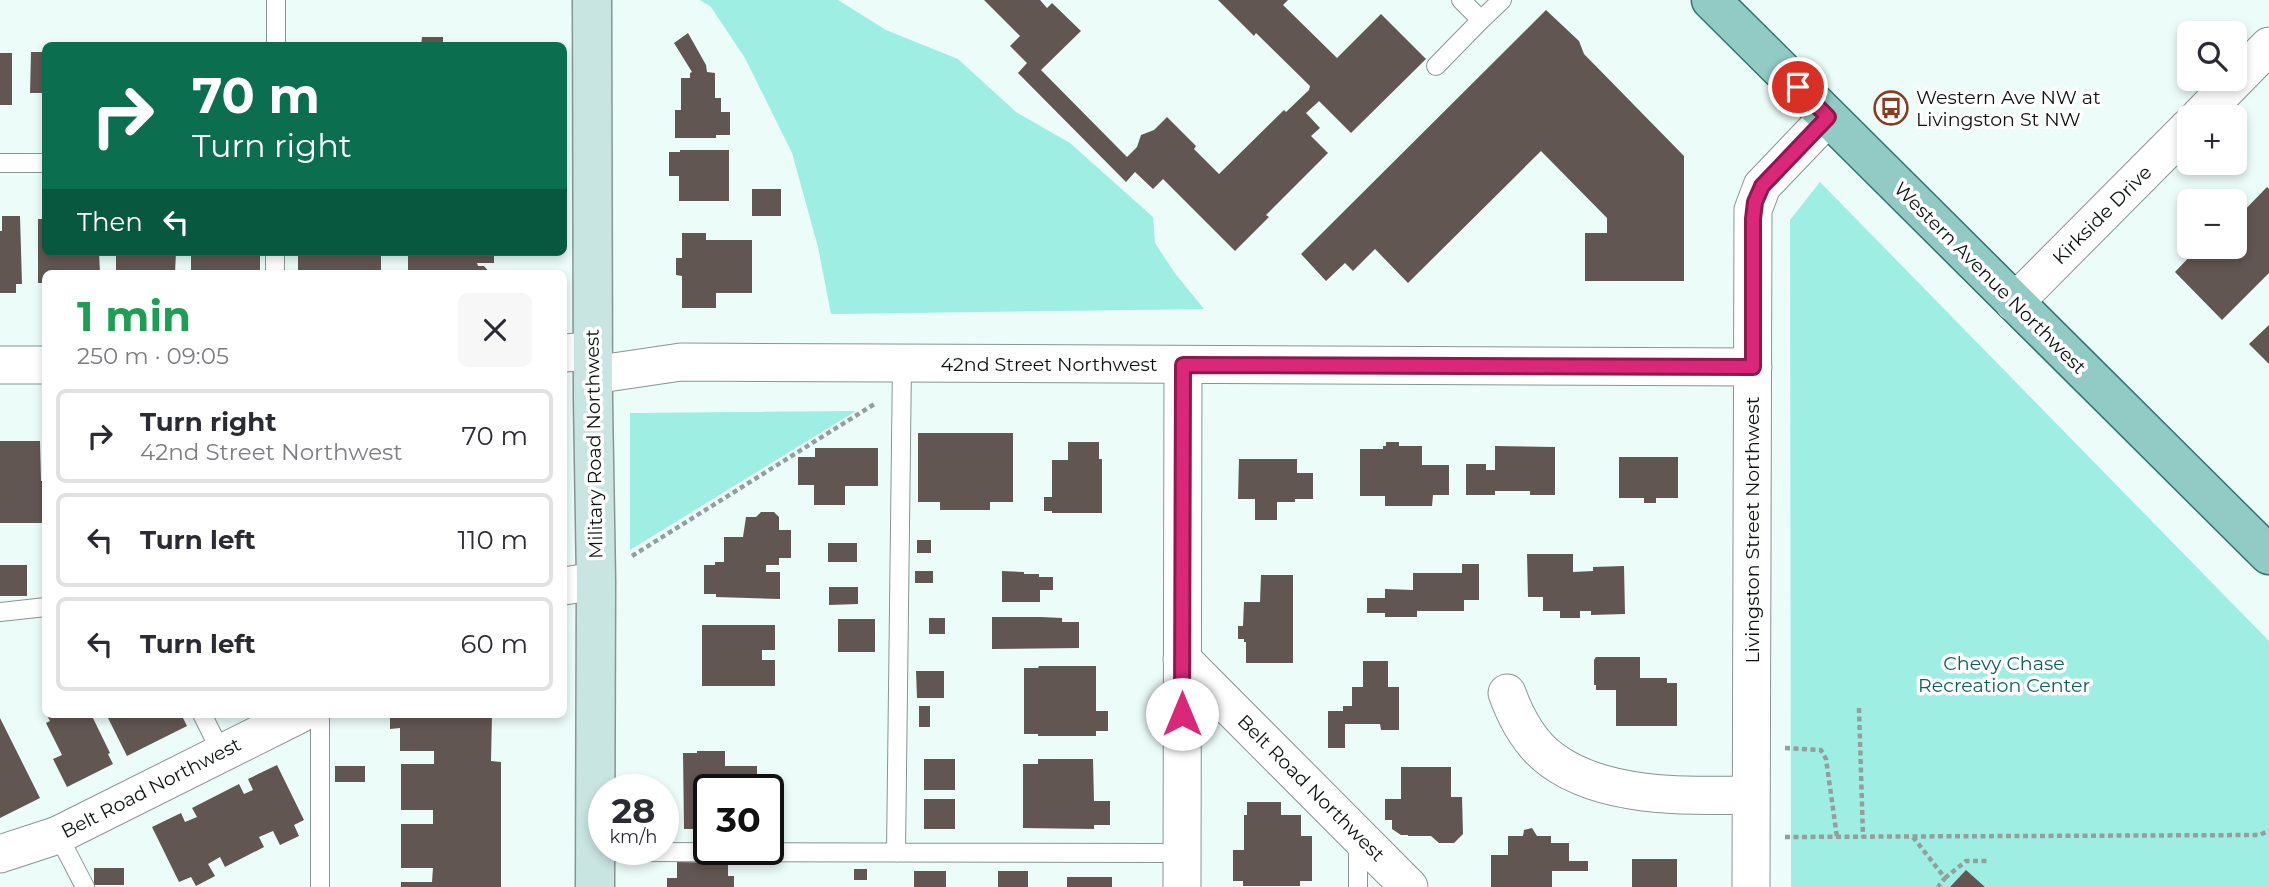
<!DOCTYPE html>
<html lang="en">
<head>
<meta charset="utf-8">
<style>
	body { margin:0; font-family:Montserrat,sans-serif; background:#f7f7f7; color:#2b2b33; height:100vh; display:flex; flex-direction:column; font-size:26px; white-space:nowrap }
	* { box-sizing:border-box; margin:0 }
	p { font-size:23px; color:#7c7c81 }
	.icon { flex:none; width:38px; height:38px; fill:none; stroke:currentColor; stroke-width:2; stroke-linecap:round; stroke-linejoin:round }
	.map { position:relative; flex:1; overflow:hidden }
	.drawer { position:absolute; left:42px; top:270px; width:525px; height:448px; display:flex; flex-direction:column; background:#fff; border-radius:10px; box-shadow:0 4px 10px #0003 }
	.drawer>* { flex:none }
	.top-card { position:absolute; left:42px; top:42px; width:525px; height:214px; border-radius:10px; box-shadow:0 4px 10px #0003; background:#0b6e4f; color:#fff; overflow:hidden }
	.buttons { position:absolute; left:2177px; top:21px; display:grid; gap:14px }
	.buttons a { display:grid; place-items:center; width:70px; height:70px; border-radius:10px; background:#fff; box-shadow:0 4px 10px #0003; font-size:35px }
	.speed { position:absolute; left:588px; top:774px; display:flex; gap:14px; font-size:35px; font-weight:700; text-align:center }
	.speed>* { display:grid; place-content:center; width:91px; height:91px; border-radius:50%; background:#fff; box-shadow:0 4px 10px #0003; line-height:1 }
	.speed small { font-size:18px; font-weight:400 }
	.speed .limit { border:4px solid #111; border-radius:10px; background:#fff; color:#111 }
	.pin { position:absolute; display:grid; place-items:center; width:60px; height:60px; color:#fff; margin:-30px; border:4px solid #fff; border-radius:50%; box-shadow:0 2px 7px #0007 }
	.me { position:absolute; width:77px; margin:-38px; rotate:0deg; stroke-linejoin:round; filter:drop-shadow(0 0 5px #0008) }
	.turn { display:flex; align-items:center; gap:24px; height:147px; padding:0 35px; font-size:32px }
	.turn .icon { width:91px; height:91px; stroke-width:2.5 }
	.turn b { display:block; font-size:49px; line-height:60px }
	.then { display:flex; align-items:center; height:66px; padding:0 35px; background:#0003; gap:14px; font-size:26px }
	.round { display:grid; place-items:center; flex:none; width:74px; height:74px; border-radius:10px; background:#f7f7f7 }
	.headline { display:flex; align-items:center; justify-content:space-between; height:119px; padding:0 35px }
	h1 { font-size:42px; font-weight:700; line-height:52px; color:#1e9e55 }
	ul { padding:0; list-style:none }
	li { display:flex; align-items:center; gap:21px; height:94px; margin:0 14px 10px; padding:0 21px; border:4px solid #e1e1e2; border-radius:10px }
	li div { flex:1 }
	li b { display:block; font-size:26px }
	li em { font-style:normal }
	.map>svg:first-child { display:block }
</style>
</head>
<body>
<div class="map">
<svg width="2269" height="887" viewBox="0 0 2269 887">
	<rect width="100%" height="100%" fill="#ecfcf9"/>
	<!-- green -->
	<path fill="#9feee4" d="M 700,0 L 838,0 L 886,30 L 958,59 L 1016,112 L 1070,143 L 1153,217 L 1155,243 L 1174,272 L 1204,309 L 831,314 L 818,247 L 792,153 L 745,58 L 711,7 Z
		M 1820,182 L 2269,641 L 2269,887 L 1791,887 L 1790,220 Z
		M 856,411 L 630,550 L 630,413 Z"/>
	<!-- building -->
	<path fill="#625652" d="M 984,0 L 1040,0 L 1047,8 L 1052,3 L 1081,31 L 1041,70 L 1127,157 L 1137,147 L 1141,135 L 1154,130 L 1167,117 L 1196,146 L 1194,149 L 1219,174 L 1284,110 L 1286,112 L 1309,90 L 1310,86 L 1256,33 L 1254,36 L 1218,0 L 1288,0 L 1283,5 L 1337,58 L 1381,14 L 1426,59 L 1351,133 L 1319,101 L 1316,104 L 1306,113 L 1320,128 L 1311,136 L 1328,153 L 1266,215 L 1269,217 L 1235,251 L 1163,179 L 1153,189 L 1135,172 L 1126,182 L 1018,73 L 1027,63 L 1010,46 L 1020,36 Z
		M 1546,10 L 1579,41 L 1584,54 L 1684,156 L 1684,281 L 1585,281 L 1585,233 L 1607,233 L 1607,218 L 1541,151 L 1408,283 L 1375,249 L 1353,271 L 1345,263 L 1326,281 L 1301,254 Z
		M 688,33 L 706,65 L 707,72 L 715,73 L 715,98 L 721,98 L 721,112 L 730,112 L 730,135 L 716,135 L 716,138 L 675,138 L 675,110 L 681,110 L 681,78 L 690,78 L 690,73 L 692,72 L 674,43 Z
		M 422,37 L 443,37 L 443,46 L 421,46 Z
		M 31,52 L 46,52 L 46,105 L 42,105 L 42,93 L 30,93 Z
		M 0,53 L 12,53 L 12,105 L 0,105 Z
		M 680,150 L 729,150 L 729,201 L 679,201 L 679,176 L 669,176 L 669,152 L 680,152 Z
		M 2267,187 L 2269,189 L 2269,273 L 2222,320 L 2175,272 L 2194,252 L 2186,244 L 2189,241 L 2189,247 L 2235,247 L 2235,220 Z
		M 752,189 L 781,189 L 781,216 L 752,216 Z
		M 2,216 L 20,216 L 22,284 L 16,284 L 16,293 L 0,293 L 0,231 L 2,231 Z
		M 38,219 L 46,219 L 46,252 L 99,252 L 100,273 L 46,273 L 46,283 L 38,283 Z
		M 682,233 L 706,233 L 706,240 L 752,240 L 752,293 L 716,293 L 716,308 L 682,308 L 682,276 L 676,275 L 676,258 L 682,258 Z
		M 116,252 L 176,252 L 175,273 L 116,273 Z
		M 191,252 L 260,252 L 260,273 L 191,273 Z
		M 298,252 L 381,252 L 381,273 L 298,273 Z
		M 408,252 L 494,252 L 494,263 L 477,263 L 478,266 L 484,266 L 490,273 L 408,273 Z
		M 2269,325 L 2269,364 L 2249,344 Z
		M 918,433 L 1013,433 L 1013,502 L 990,502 L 990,510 L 940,510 L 940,502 L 918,502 Z
		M 0,441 L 40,441 L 41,481 L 45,481 L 44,523 L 0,523 Z
		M 1068,442 L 1099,442 L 1099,459 L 1102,459 L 1102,513 L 1052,513 L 1052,511 L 1044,511 L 1044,497 L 1052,497 L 1052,460 L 1068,460 Z
		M 1386,442 L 1399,442 L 1399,446 L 1422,446 L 1422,465 L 1449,465 L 1449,495 L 1433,495 L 1432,506 L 1385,506 L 1385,496 L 1360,496 L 1360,449 L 1383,449 L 1383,446 L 1386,446 Z
		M 1495,446 L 1555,447 L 1555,495 L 1530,495 L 1530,491 L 1495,491 L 1495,495 L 1466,495 L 1466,464 L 1486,464 L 1486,470 L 1495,470 Z
		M 815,448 L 878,448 L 878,486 L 845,486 L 845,505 L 814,505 L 814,485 L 798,485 L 798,457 L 815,457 Z
		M 1619,457 L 1678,457 L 1678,498 L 1656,498 L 1656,503 L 1644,503 L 1644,498 L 1619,498 Z
		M 1239,459 L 1297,459 L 1297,473 L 1313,473 L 1313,499 L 1295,499 L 1295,502 L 1277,502 L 1277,520 L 1255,520 L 1255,499 L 1238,499 Z
		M 761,512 L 774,512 L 779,517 L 779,530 L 791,530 L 791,558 L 779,558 L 779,565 L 766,565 L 766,572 L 780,572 L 780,599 L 716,597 L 716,594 L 704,594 L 704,565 L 715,565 L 715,562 L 724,562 L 724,537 L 743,537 L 746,517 L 756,517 Z
		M 917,540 L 931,540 L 931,553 L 917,553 Z
		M 828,543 L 857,543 L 857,562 L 828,562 Z
		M 1527,554 L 1573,554 L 1573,572 L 1593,571 L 1593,567 L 1624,566 L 1625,614 L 1591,615 L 1591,611 L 1580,611 L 1580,618 L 1560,618 L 1560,611 L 1543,611 L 1543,597 L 1528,597 Z
		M 1462,564 L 1479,564 L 1479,600 L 1464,600 L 1464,611 L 1417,611 L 1417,617 L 1385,617 L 1385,613 L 1367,613 L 1367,598 L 1385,598 L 1385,589 L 1413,590 L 1413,573 L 1462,573 Z
		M 0,565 L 27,565 L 27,596 L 0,596 Z
		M 915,571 L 933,571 L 933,583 L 915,583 Z
		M 1002,571 L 1024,572 L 1024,574 L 1039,574 L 1039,577 L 1053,577 L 1053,590 L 1040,590 L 1040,602 L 1002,602 Z
		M 1261,575 L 1293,575 L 1293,663 L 1246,663 L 1246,642 L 1244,642 L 1244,639 L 1238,639 L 1238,626 L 1243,626 L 1244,602 L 1260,602 Z
		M 829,587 L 858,587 L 858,604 L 829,605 Z
		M 992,617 L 1041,617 L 1062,618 L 1062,622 L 1079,622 L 1079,648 L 992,649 Z
		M 929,618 L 945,618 L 945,634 L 929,634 Z
		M 838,619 L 875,619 L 875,652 L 838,652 Z
		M 702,625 L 775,625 L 775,650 L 762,650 L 762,660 L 775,660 L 775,686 L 702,686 Z
		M 1596,657 L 1640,657 L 1640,678 L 1667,678 L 1667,683 L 1677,683 L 1677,726 L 1616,726 L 1616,690 L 1596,690 L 1596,685 L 1594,685 L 1594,660 Z
		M 1363,661 L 1388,661 L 1388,687 L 1399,687 L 1399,730 L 1381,730 L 1380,724 L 1345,724 L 1345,748 L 1328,748 L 1328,711 L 1343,711 L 1343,706 L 1352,706 L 1352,687 L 1363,687 Z
		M 1039,666 L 1096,666 L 1096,711 L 1108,711 L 1108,731 L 1096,731 L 1096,736 L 1038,736 L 1038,734 L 1024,734 L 1024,668 L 1038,668 Z
		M 916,671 L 944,671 L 944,698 L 917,698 Z
		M 919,706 L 930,706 L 930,727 L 919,727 Z
		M 46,714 L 91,714 L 110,753 L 108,754 L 113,764 L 67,787 L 53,759 L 62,755 L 46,723 L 50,721 Z
		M 106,714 L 181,714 L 187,726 L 127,756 Z
		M 390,714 L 492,714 L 491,761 L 501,762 L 501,887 L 401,887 L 401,882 L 432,882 L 433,868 L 401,868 L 401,824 L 433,824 L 433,810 L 401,810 L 401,764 L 434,764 L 434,751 L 400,751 L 400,728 L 390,729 Z
		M 0,718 L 40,798 L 0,818 Z
		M 697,751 L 725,751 L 725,766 L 757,766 L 757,789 L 709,789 L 709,836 L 697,836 L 697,829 L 684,829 L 683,753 L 697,753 Z
		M 924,759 L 955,759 L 955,790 L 924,790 Z
		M 1038,759 L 1093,759 L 1094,801 L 1110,801 L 1110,825 L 1094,825 L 1094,829 L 1023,828 L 1023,764 L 1038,764 Z
		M 277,765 L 304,820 L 294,825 L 299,836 L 280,845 L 273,831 L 259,837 L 264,847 L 225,867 L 220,857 L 208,864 L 215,876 L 196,886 L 191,877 L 179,882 L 152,827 L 181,813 L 185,822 L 197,817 L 192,808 L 239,784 L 244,794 L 253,790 L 248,779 Z
		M 335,766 L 365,766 L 365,782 L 335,782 Z
		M 1401,767 L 1451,767 L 1451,797 L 1462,797 L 1463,834 L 1454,843 L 1439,843 L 1431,836 L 1408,836 L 1408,835 L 1401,835 L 1392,829 L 1392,820 L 1385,820 L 1385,799 L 1401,799 Z
		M 924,799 L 955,799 L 955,829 L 924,829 Z
		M 1247,802 L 1281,802 L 1281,815 L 1301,815 L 1301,836 L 1312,836 L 1312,881 L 1300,881 L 1300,886 L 1243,886 L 1243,881 L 1233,881 L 1233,850 L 1244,850 L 1244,815 L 1247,815 Z
		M 1532,828 L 1537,836 L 1551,836 L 1551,843 L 1569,843 L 1569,861 L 1588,861 L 1588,871 L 1552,871 L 1552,887 L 1491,887 L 1491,855 L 1508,855 L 1508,836 L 1523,836 L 1524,830 Z
		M 1632,859 L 1677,859 L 1677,887 L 1632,887 Z
		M 677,862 L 728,863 L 728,876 L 734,876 L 734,887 L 667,887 L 667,878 L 677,878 Z
		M 94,868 L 124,868 L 124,885 L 94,885 Z
		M 854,869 L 867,869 L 867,880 L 854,880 Z
		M 1966,870 L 1985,887 L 1950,887 Z
		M 914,871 L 946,871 L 946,887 L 914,887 Z
		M 998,871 L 1028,871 L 1028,887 L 998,887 Z
		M 1067,877 L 1112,877 L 1112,887 L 1067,887 Z"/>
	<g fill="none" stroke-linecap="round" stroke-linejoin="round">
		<defs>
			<path id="lane" d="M 1461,0 L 1481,20 L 1502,0
				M 276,46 L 276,0
				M 1436,66 L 1481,20
				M 0,163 L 46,163
				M 275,273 L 275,252
				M 0,612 L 46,607
				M 202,714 L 221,752
				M 58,835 L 85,887
				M 1358,840 L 1358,887
				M 595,852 L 1182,853
				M 896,853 L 902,363
				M 320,887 L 320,714"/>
			<path id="street" d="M 2199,117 L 2269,46
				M 2014,303 L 2189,127
				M 564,353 L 593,351
				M 0,365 L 46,365
				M 593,375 L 681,362 L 1753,367
				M 564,586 L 596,581
				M 1182,659 L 1409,887
				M 1507,693 C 1516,718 1530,744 1552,760 C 1605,799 1689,796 1751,795
				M 0,854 L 58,835 L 300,714
				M 1182,887 L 1183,365
				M 1751,887 L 1753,210 L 1762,186 L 1828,117"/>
			<path id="secondary" d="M 592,0 L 593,401 L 596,581 L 595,887"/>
			<path id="primary" d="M 1711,0 L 2269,555"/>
		</defs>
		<!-- lane casing -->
		<use href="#lane" stroke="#879693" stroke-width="20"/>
		<!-- street casing -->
		<use href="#street" stroke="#879693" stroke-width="39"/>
		<!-- secondary casing -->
		<use href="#secondary" stroke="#879693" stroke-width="41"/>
		<!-- primary casing -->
		<use href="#primary" stroke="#34746e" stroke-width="41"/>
		<!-- path -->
		<path stroke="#939f9d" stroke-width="4.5" stroke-dasharray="5 3.5" stroke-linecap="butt" d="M 632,556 L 876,403
			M 1859,708 L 1863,837
			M 1785,748 L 1821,750 L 1826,759 L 1837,837
			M 1785,837 L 2259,835 L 2269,831
			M 1913,837 L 1945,878 L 1938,887
			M 1945,878 L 1966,861 L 1989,861"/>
		<!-- lane -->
		<use href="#lane" stroke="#fff" stroke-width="18"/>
		<!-- street -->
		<use href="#street" stroke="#fff" stroke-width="37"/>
		<!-- secondary -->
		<use href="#secondary" stroke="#c8e5e2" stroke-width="38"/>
		<!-- primary -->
		<use href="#primary" stroke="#92cbc6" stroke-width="38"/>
	</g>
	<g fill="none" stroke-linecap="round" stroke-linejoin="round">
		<defs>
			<path id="route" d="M 1182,714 L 1183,365 L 1753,367 L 1753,219 L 1755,202 L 1762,186 L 1828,117 L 1798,87"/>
		</defs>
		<!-- route casing -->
		<use href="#route" stroke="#8e194d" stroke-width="18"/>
		<!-- route -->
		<use href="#route" stroke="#db2777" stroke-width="12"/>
	</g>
	<!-- icons -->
	<defs>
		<symbol id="bus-ring" viewBox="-11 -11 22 22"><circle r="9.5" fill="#fff" stroke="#863d22" stroke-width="1.5"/><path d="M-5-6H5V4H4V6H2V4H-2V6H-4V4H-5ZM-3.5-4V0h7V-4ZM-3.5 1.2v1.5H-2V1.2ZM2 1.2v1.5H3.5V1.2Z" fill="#863d22"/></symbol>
	</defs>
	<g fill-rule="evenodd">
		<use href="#bus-ring" x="1872" y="89" width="38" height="38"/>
	</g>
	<g text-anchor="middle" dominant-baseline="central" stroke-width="7" stroke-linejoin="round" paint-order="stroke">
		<!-- poi labels -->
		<g font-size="19" fill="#0e1312" stroke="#fff" text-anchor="start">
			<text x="1916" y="97">Western Ave NW at<tspan x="1916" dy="22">Livingston St NW</tspan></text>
		</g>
		<!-- street labels -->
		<g font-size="19" fill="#0e1312" stroke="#fff">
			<text transform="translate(2102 215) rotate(-45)">Kirkside Drive</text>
			<text transform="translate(1990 278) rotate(45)">Western Avenue Northwest</text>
			<text x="1049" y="364">42nd Street Northwest</text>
			<text transform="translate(594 444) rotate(-91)">Military Road Northwest</text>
			<text transform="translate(1752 530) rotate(-90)">Livingston Street Northwest</text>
			<text transform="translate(151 788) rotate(-27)">Belt Road Northwest</text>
			<text transform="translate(1311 788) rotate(45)">Belt Road Northwest</text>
		</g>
		<!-- park labels -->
		<g font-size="19" fill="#0c625b" stroke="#fff">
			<text x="2004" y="663">Chevy Chase<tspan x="2004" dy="22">Recreation Center</tspan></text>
		</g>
	</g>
</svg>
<div class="buttons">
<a><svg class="icon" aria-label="search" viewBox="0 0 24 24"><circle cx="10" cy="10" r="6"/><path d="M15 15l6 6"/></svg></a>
<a>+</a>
<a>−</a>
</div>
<div class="speed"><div>28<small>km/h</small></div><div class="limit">30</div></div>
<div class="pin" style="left:1798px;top:87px;background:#d93025"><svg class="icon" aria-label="arrive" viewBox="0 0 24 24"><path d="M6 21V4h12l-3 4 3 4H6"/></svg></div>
<svg class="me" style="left:1182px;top:714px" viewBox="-20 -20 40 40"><circle r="19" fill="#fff"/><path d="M0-13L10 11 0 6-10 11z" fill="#db2777"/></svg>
<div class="top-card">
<div class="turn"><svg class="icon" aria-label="right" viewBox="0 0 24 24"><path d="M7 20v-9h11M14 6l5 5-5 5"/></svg><div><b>70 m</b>Turn right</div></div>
<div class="then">Then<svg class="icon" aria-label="left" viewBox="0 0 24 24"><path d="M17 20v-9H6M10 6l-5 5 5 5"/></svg></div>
</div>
<section class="drawer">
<div class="headline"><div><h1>1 min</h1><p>250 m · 09:05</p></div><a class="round"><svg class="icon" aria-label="close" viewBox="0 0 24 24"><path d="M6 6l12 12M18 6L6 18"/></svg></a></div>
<ul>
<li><svg class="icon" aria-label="right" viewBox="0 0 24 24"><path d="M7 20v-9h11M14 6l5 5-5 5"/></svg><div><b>Turn right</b><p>42nd Street Northwest</p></div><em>70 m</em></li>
<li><svg class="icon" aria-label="left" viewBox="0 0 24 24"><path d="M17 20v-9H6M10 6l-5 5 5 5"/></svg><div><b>Turn left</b></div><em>110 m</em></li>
<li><svg class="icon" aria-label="left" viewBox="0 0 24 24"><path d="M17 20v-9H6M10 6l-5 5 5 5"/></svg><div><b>Turn left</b></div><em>60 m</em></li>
</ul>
</section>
</div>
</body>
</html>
